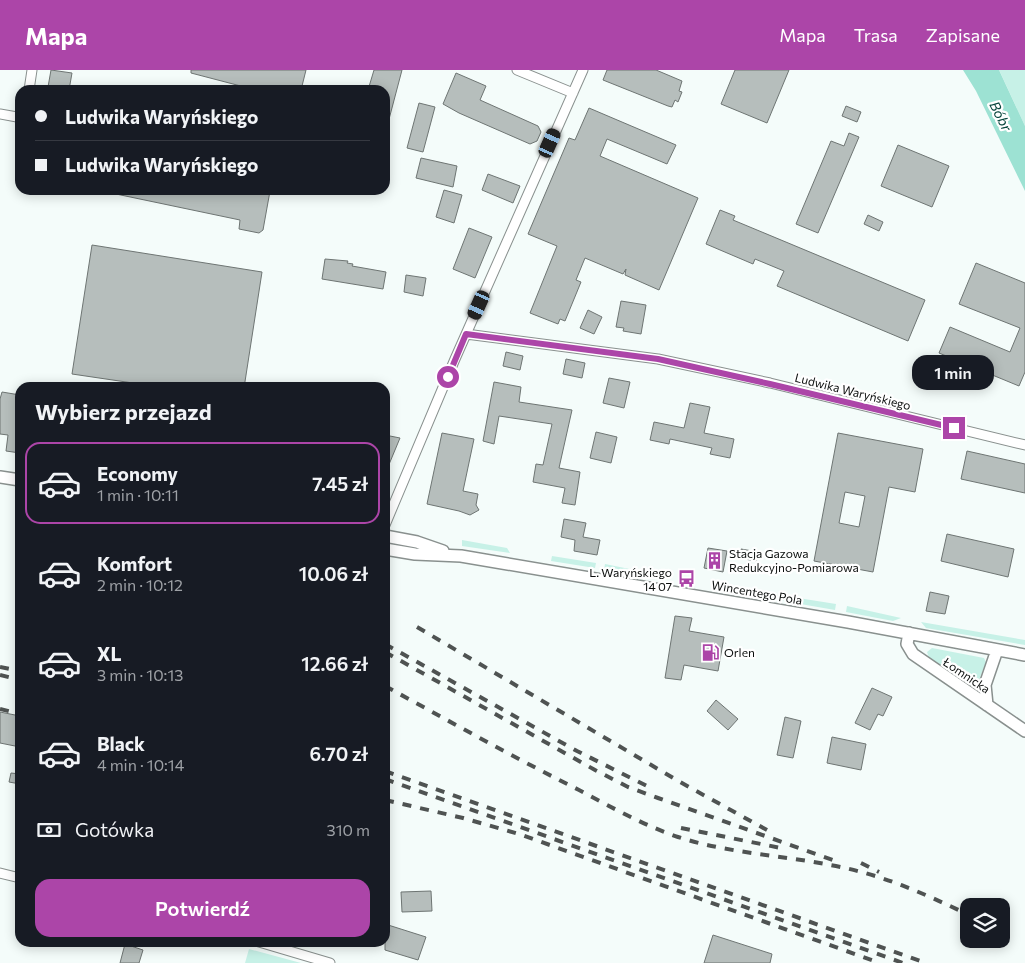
<!DOCTYPE html>
<html lang="pl">
<head>
<meta charset="utf-8">
<style>
  body { margin:0; font-family:Commissioner,sans-serif; background:#242831; color:#f1f3f6; height:100vh; display:flex; flex-direction:column; font-size:19px; white-space:nowrap }
  * { box-sizing:border-box; margin:0 }
  p { font-size:16px; color:#9ea1a6 }
  .icon { flex:none; width:28px; height:28px; fill:none; stroke:currentColor; stroke-width:2; stroke-linecap:round; stroke-linejoin:round }
  .map { position:relative; flex:1; overflow:hidden }
  .details { position:absolute; left:15px; top:312px; width:375px; height:565px; display:flex; flex-direction:column; background:#171b24; border-radius:15px; box-shadow:0 2px 12px #0003 }
  .details>* { flex:none }
  .banner { position:absolute; left:15px; top:15px; width:375px; height:110px; border-radius:15px; box-shadow:0 2px 12px #0003; display:grid; align-content:center; height:110px; padding:0 20px; background:#171b24 }
  .fabs { position:absolute; left:960px; top:828px; display:grid; gap:10px }
  .fabs a { display:grid; place-items:center; width:50px; height:50px; border-radius:10px; background:#171b24; box-shadow:0 2px 12px #0003; font-size:25px }
  .end { position:absolute; width:22px; height:22px; margin:-11px; border:6px solid #ac45a8; background:#fff; box-shadow:0 0 0 2px #fff }
  .from { border-radius:50% }
  .bubble { position:absolute; height:35px; border-radius:15px; background:#171b24; box-shadow:0 2px 12px #0003; font-size:16px; font-weight:600; line-height:35px; text-align:center }
  .car { position:absolute; width:15px; height:30px; margin:-15px -8px; border-radius:6px; box-shadow:0 0 4px 1px #0007; background:linear-gradient(#222 24%,#8ab4d8 0 40%,#222 0 76%,#8ab4d8 0 86%,#222 0) }
  .banner b { display:flex; align-items:center; gap:18px; height:48px; font-size:19px }
  .banner b+b { border-top:1px solid #363941 }
  .banner i { width:12px; height:12px; background:#f1f3f6 }
  ul { padding:0; list-style:none }
  li { display:flex; align-items:center; gap:15px; height:82px; margin:0 10px 8px; padding:0 10px; border:2px solid transparent; border-radius:15px }
  li div { flex:1 }
  li b { display:block; font-size:19px }
  li em { font-style:normal; font-weight:600 }
  li.on { border-color:#ac45a8 }
  li>.icon { width:45px; height:45px; stroke-width:1.5 }
  h2 { padding:0 20px; font-size:22px; line-height:60px }
  .pay { display:flex; align-items:center; gap:12px; height:55px; padding:0 20px; font-size:19px }
  .pay p { margin-inline-start:auto }
  .button { display:flex; gap:10px; margin-top:auto; padding:10px 20px }
  .button a { flex:1; height:58px; border-radius:15px; background:#ac45a8; color:#fff; font-size:20px; font-weight:600; line-height:58px; text-align:center }
  header { display:flex; align-items:center; gap:30px; box-sizing:border-box; height:70px; padding:0 25px; background:#ac45a8; color:#fff }
  header strong { font-size:24px }
  nav { display:flex; gap:28px; margin-inline-start:auto; font-size:18px }
  .map>svg:first-child { display:block }
  .green { fill:#c7f1e7 }
  .water { fill:#9de2d3 }
  .building { fill:#b6bebc; stroke:#6e7573; fill-rule:evenodd }
  .lines { fill:none; stroke-linecap:round; stroke-linejoin:round }
  .minor-casing { stroke:#89908e; stroke-width:11 }
  .tertiary-casing { stroke:#89908e; stroke-width:14 }
  .minor { stroke:#fff; stroke-width:9 }
  .tertiary { stroke:#fff; stroke-width:11 }
  .rail { stroke:#4f5352; stroke-width:4; stroke-dasharray:9 9; stroke-linecap:butt }
  .route { stroke:#ac45a8; stroke-width:6 }
  .labels { text-anchor:middle; dominant-baseline:central; stroke-width:4.5; stroke-linejoin:round; paint-order:stroke }
  .street-label { font-size:12px; fill:#0a0d0c; stroke:#fff }
  .poi-label { font-size:12px; fill:#0a0d0c; stroke:#fff; text-anchor:start }
  .water-label { font-size:14px; font-style:italic; fill:#09473e; stroke:#fff }
</style>
</head>
<body>
<header>
<strong>Mapa</strong>
<nav><a>Mapa</a><a>Trasa</a><a>Zapisane</a></nav>
</header>
<div class="map">
<svg width="1025" height="893" viewBox="0 0 1025 893">
  <rect width="100%" height="100%" fill="#f4fcfa"/>
  <path class="green" d="M999 0H1025V56L1001 4Z
    M462 470 507 478 510 483 462 476Z
    M552 486 596 493 595 498 551 491Z
    M605 494 654 504 640 506 604 500Z
    M761 522 836 534 835 540 766 528Z
    M847 536 901 548 893 551 846 542Z
    M921 552 1025 570V575L926 558Z
    M932 578 984 588 986 592 977 615 971 616 929 588 927 582Z
    M249 879 301 893H245Z"/>
  <path class="water" d="M963 0H999L1025 56V121L976 21Z"/>
  <path class="building" d="M51 0 72 3 69 20 48 17Z
    M191 0H306L301 20H256L191 3Z
    M374 0H402L388 53H385V20H368Z
    M607 0H656L682 11 679 21 682 22 678 32 675 30 672 37 668 36 603 10Z
    M735 0H789L767 53 721 34Z
    M456 3 486 16 480 30 538 56 541 62 537 71 530 74 459 43 443 34Z
    M419 33 435 37 423 82 407 78Z
    M846 36 861 42 857 52 842 46Z
    M589 38 676 75 667 94 607 69 600 86 698 128 659 220 625 205 626 199 623 204 585 188 576 210 581 212 565 251 560 249 558 254 530 243 557 176 528 164 569 68 575 70Z
    M849 63 859 67 818 163 796 154 831 71 844 76Z
    M898 75 949 96 932 137 881 116Z
    M421 88 457 96 453 117 416 108Z
    M488 104 520 116 513 133 482 120Z
    M117 120H264L270 121 263 160 259 163 239 159 240 150 116 124Z
    M444 120 462 125 454 153 436 147Z
    M720 140 735 146 733 150 925 230 908 271 777 216 784 201 755 189 753 194 706 174Z
    M868 145 883 152 879 161 864 154Z
    M469 158 492 167 475 208 453 199Z
    M92 175 262 202 244 318H134L133 313 72 304Z
    M325 189 348 191 347 193 353 194 352 196 386 202 383 219 322 209Z
    M976 193 1025 213V302L1019 316 939 283 950 257 1010 282 1020 258 959 234Z
    M406 205 426 208 423 226 404 222Z
    M621 231 646 235 641 264 623 261 624 258 616 257Z
    M588 240 602 247 594 264 580 258Z
    M506 282 523 286 520 300 503 296Z
    M566 289 585 293 582 308 563 304Z
    M609 308 630 312 624 338 603 333Z
    M494 312 521 317 519 332 572 340 559 398 580 402 575 435 562 433 565 418 533 412 536 394 543 395 552 354 499 346 494 374 483 371Z
    M2 322 20 325 18 343H20V383L6 381 8 365 0 364V329Z
    M690 333 710 337 704 363 734 369 730 388 710 384 712 378 670 369 669 374 650 370 654 352 684 358Z
    M596 362 617 367 611 393 590 388Z
    M442 363 474 369 463 421 478 424 476 435 479 440 470 445 459 441 427 434Z
    M838 363 923 379 915 422 889 417 873 502 814 491ZM845 422 865 426 859 457 839 453Z
    M385 365 400 368 385 404Z
    M967 381 1025 394V423L961 409Z
    M564 449 586 453 583 467 600 470 597 485 574 481 575 470 561 467Z
    M947 464 1014 479 1008 507 941 491Z
    M708 478 727 481 723 502 704 498Z
    M741 479 758 482 756 491 739 488Z
    M930 522 949 526 945 544 926 541Z
    M675 546 692 548 689 561 724 567 718 601 684 595 681 610 665 608Z
    M872 618 892 627 883 646 878 644 870 660 855 653Z
    M716 630 738 649 728 660 707 641Z
    M0 642 20 646V677L0 673Z
    M785 647 801 651 793 688 777 685Z
    M832 667 866 674 861 700 827 693Z
    M11 703 20 704V714L9 712Z
    M431 821 432 841 402 842 401 822Z
    M385 854 426 867 418 890 385 880Z
    M713 865 772 884 770 893H704Z
    M125 874 143 880 139 893H120Z"/>
  <g class="lines">
    <defs>
      <path id="minor" d="M517 0 573 23
        M29 20 32 0
        M0 44 17 47 20 44
        M466 264 658 289 770 313 1025 375
        M385 455 455 289 583 0
        M0 803 20 808
        M259 872 330 893"/>
      <path id="tertiary" d="M0 407 20 410
        M385 466 417 472 443 481
        M385 479 415 484 461 486 848 552 1025 585
        M909 563 907 574 913 584 1025 661
        M987 635 985 615 997 580"/>
    </defs>
    <use href="#minor" class="minor-casing"/>
    <use href="#tertiary" class="tertiary-casing"/>
    <use href="#minor" class="minor"/>
    <use href="#tertiary" class="tertiary"/>
    <path class="rail" d="M417 557 680 712 767 760
      M385 574 577 681 653 719
      M385 582 595 700 628 717 658 728 833 790
      M0 597 20 601
      M0 605 20 610
      M385 616C449 651 513 687 579 720 611 737 643 755 678 767 727 783 780 785 830 795 881 804 923 823 969 845
      M0 639 20 644
      M385 701 926 893
      M385 709 903 893
      M385 730 463 748 519 764 880 893
      M681 758 786 779
      M861 793 879 802"/>
  </g>
  <g class="lines">
    <path class="route" d="M448 307 466 264 658 289 770 314 954 358"/>
  </g>
  <defs>
    <symbol id="building-bare" viewBox="-9 -9 18 18"><path d="M-4-6H4V6H1V3H-1V6H-4ZM-2.5-4.3h1.7v1.8h-1.7ZM.8-4.3h1.7v1.8H.8ZM-2.5-1h1.7V.8h-1.7ZM.8-1h1.7V.8H.8Z" fill="#ac45a8" stroke="#fff" stroke-width="2.5" paint-order="stroke"/></symbol>
    <symbol id="bus-bare" viewBox="-9 -9 18 18"><path d="M-5-6H5V4H4V6H2V4H-2V6H-4V4H-5ZM-3.5-4V0h7V-4ZM-3.5 1.2v1.5H-2V1.2ZM2 1.2v1.5H3.5V1.2Z" fill="#ac45a8" stroke="#fff" stroke-width="2.5" paint-order="stroke"/></symbol>
    <symbol id="fuel-bare" viewBox="-9 -9 18 18"><path d="M-5.5-6h7V0h2V4h1.3V-2.5L3-4.5l.8-.8L6-3V5H2.5V1h-1V6h-7ZM-4.2-4.7v3.2H.2V-4.7Z" fill="#ac45a8" stroke="#fff" stroke-width="2.5" paint-order="stroke"/></symbol>
  </defs>
  <g fill-rule="evenodd">
    <use href="#building-bare" x="702" y="478" width="25" height="25"/>
    <use href="#bus-bare" x="674" y="496" width="25" height="25"/>
    <use href="#fuel-bare" x="698" y="570" width="25" height="25"/>
  </g>
  <g class="labels">
    <g class="street-label">
      <text transform="translate(853 321) rotate(14)">Ludwika Waryńskiego</text>
      <text transform="translate(757 522) rotate(10)">Wincentego Pola</text>
      <text transform="translate(967 605) rotate(34)">Łomnicka</text>
    </g>
    <g class="poi-label">
      <text x="729" y="483">Stacja Gazowa<tspan x="729" dy="14">Redukcyjno-Pomiarowa</tspan></text>
      <text x="672" y="502" text-anchor="end">L. Waryńskiego<tspan x="672" dy="14">14 07</tspan></text>
      <text x="724" y="582">Orlen</text>
    </g>
    <g class="water-label">
      <text transform="translate(1001 46) rotate(63)">Bóbr</text>
    </g>
  </g>
</svg>
<div class="fabs">
<a><svg class="icon" aria-label="layers" viewBox="0 0 24 24"><path d="M12 4l9 5-9 5-9-5zM3 14l9 5 9-5"/></svg></a>
</div>
<i class="end from" style="left:448px;top:307px"></i>
<i class="end" style="left:954px;top:358px"></i>
<div class="bubble" style="left:912px;top:285px;width:82px">1 min</div>
<i class="car" style="left:550px;top:73px;rotate:24deg"></i>
<i class="car" style="left:479px;top:235px;rotate:204deg"></i>
<div class="banner">
<b><i class="from"></i>Ludwika Waryńskiego</b>
<b><i></i>Ludwika Waryńskiego</b>
</div>
<section class="details">
<h2>Wybierz przejazd</h2>
<ul>
<li class="on"><svg class="icon" aria-label="car" viewBox="0 0 24 24"><path d="M5 17H2v-5l4-1 3-4h7l3 4 3 1v5h-3M9 17h6M6 11h13"/><circle cx="7" cy="17" r="2"/><circle cx="17" cy="17" r="2"/></svg><div><b>Economy</b><p>1 min · 10:11</p></div><em>7.45 zł</em></li>
<li><svg class="icon" aria-label="car" viewBox="0 0 24 24"><path d="M5 17H2v-5l4-1 3-4h7l3 4 3 1v5h-3M9 17h6M6 11h13"/><circle cx="7" cy="17" r="2"/><circle cx="17" cy="17" r="2"/></svg><div><b>Komfort</b><p>2 min · 10:12</p></div><em>10.06 zł</em></li>
<li><svg class="icon" aria-label="car" viewBox="0 0 24 24"><path d="M5 17H2v-5l4-1 3-4h7l3 4 3 1v5h-3M9 17h6M6 11h13"/><circle cx="7" cy="17" r="2"/><circle cx="17" cy="17" r="2"/></svg><div><b>XL</b><p>3 min · 10:13</p></div><em>12.66 zł</em></li>
<li><svg class="icon" aria-label="car" viewBox="0 0 24 24"><path d="M5 17H2v-5l4-1 3-4h7l3 4 3 1v5h-3M9 17h6M6 11h13"/><circle cx="7" cy="17" r="2"/><circle cx="17" cy="17" r="2"/></svg><div><b>Black</b><p>4 min · 10:14</p></div><em>6.70 zł</em></li>
</ul>
<div class="pay"><svg class="icon" aria-label="cash" viewBox="0 0 24 24"><path d="M3 7h18v10H3z"/><circle cx="12" cy="12" r="2"/></svg>Gotówka<p>310 m</p></div>
<div class="button"><a>Potwierdź</a></div>
</section>
</div>
</body>
</html>
